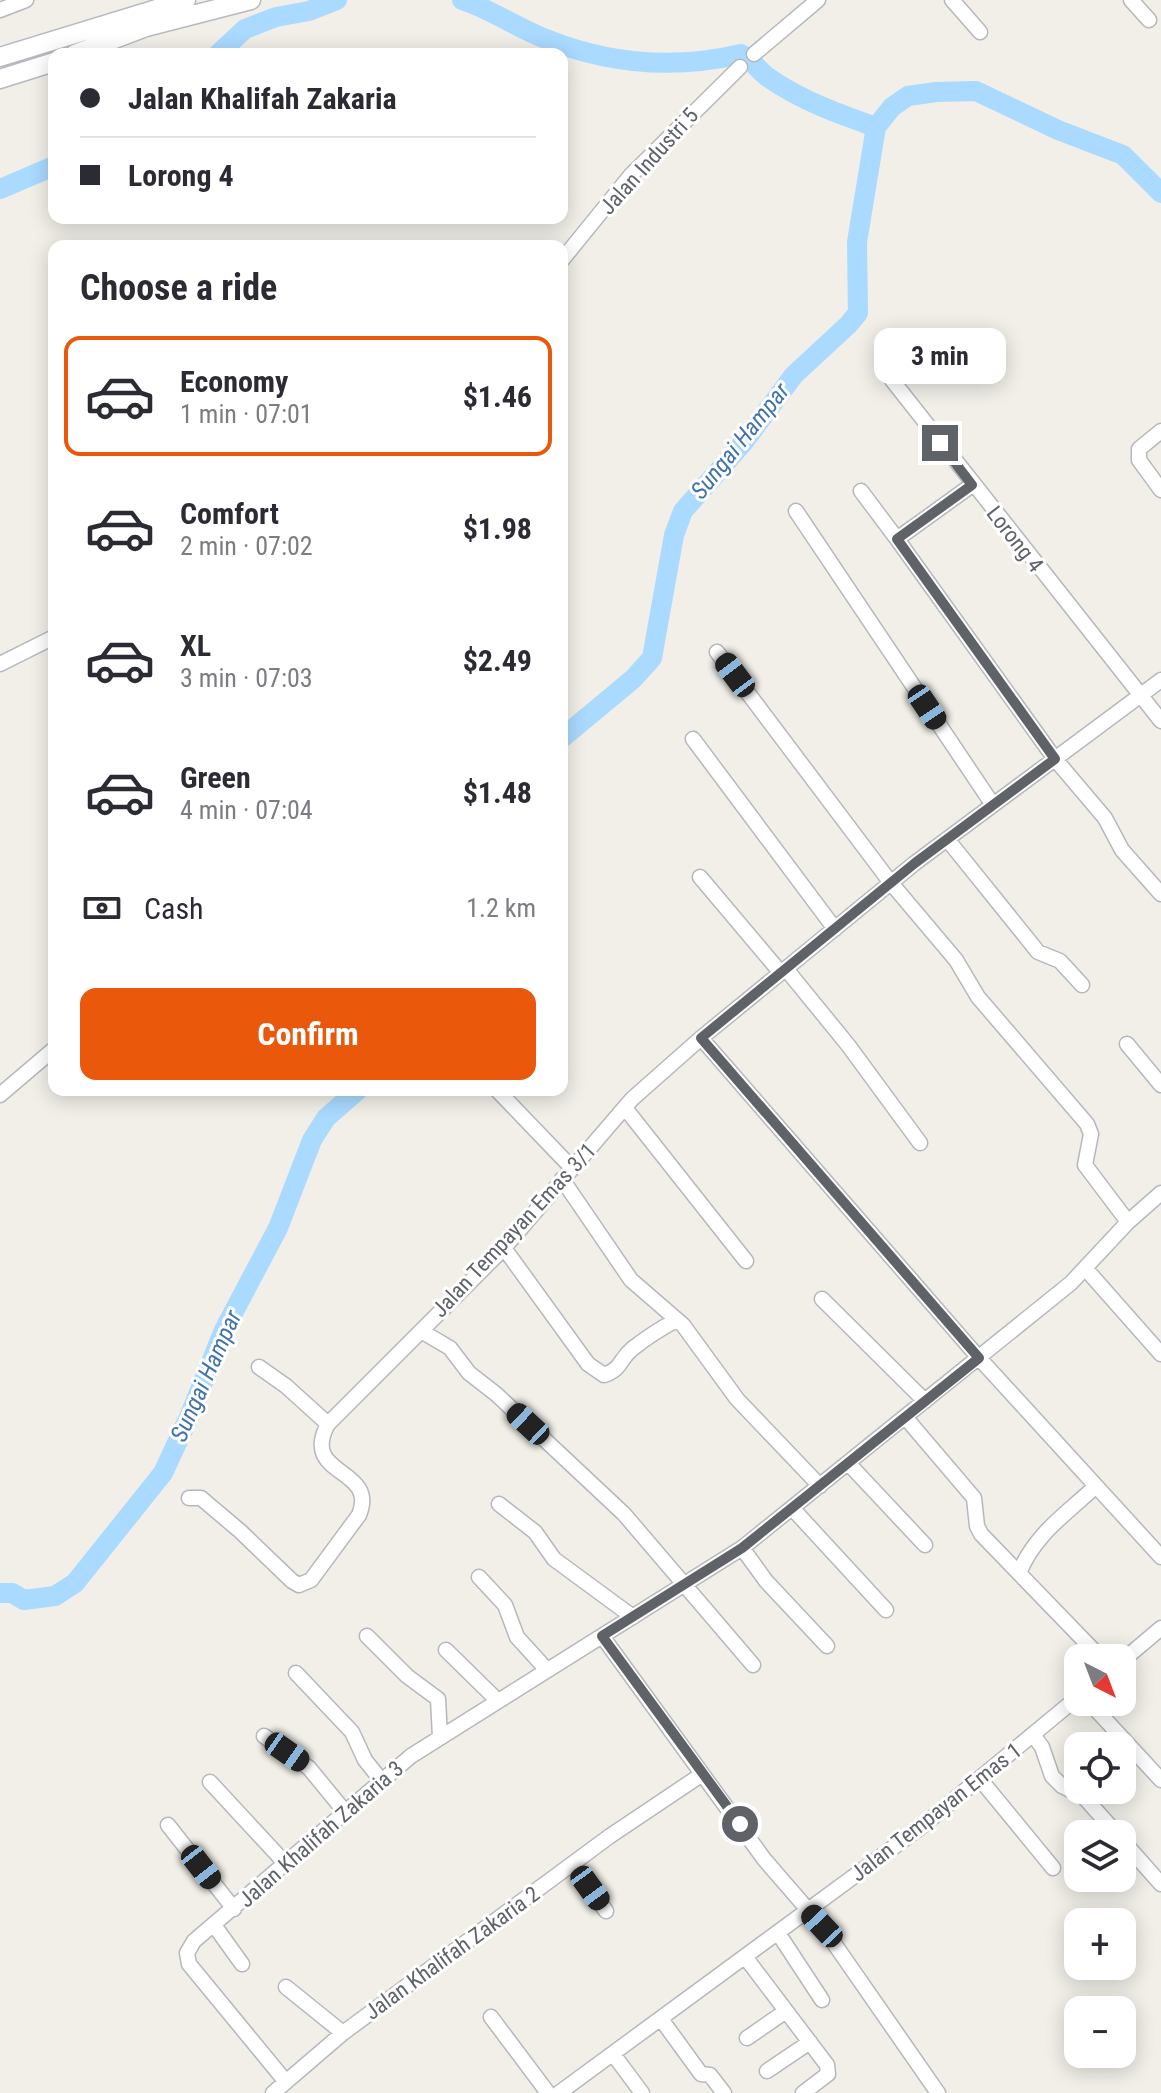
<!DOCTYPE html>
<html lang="en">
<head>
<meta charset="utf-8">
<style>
  body { margin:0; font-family:"Roboto Condensed",sans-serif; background:#f7f7f7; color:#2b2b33; height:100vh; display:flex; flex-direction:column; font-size:30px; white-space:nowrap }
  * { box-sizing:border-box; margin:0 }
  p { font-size:26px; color:#7c7c81 }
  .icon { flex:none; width:44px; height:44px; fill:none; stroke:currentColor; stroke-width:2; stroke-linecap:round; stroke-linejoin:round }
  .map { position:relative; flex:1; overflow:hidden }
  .sheet { position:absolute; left:48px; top:240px; width:520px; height:856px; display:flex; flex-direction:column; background:#fff; border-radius:16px; box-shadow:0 4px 20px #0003 }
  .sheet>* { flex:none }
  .guide { position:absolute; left:48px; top:48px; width:520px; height:176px; border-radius:16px; box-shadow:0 4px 20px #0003; display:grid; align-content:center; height:176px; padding:0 32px; background:#fff }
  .needle { width:52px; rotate:138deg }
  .controls { position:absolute; left:1064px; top:1644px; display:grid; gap:16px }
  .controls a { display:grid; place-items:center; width:72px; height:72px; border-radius:16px; background:#fff; box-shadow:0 4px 20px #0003; font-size:40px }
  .end { position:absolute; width:36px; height:36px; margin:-18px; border:10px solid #5f6368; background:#fff; box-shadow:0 0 0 4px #fff }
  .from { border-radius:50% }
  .bubble { position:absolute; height:56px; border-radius:16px; background:#fff; box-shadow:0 4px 20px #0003; font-size:26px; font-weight:700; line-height:56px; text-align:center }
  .car { position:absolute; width:24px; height:48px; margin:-24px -12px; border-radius:10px; box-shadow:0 0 6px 2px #0007; background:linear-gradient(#222 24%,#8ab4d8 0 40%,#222 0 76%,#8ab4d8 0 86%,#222 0) }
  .guide b { display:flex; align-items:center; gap:28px; height:76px; font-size:30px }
  .guide b+b { border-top:2px solid #e1e1e2 }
  .guide i { width:20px; height:20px; background:#2b2b33 }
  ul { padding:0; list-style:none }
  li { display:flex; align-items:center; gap:24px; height:120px; margin:0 16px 12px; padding:0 16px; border:4px solid transparent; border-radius:16px }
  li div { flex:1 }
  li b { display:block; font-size:30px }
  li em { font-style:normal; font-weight:700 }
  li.active { border-color:#ea580c }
  li>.icon { width:72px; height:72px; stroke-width:1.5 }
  h2 { padding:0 32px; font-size:36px; line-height:96px }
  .pay { display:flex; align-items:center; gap:20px; height:88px; padding:0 32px; font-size:30px }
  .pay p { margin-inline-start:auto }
  .button { display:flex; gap:16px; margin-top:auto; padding:16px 32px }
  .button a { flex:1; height:92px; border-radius:16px; background:#ea580c; color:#fff; font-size:32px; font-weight:700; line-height:92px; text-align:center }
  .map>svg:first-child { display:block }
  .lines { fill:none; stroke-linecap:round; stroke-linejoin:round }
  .river { stroke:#aadaff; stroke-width:20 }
  .street-casing { stroke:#b5b8bc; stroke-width:17 }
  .secondary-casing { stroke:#b6babf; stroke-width:21 }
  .street { stroke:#fff; stroke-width:14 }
  .secondary { stroke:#fff; stroke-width:18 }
  .route { stroke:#5f6368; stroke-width:10 }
  .labels { text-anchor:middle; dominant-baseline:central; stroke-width:6; stroke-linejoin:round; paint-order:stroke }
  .street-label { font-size:22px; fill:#5f6368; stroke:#fff }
  .water-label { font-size:24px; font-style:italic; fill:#4174aa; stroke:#fff }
</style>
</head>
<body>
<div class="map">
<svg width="1161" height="2093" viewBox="0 0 1161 2093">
  <rect width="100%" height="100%" fill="#f1efe8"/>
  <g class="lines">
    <path class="river" d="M462 0C490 9 514 26 541 37 606 64 673 70 741 54 752 59 758 71 769 78 802 101 839 114 876 127L892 107 908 96 936 92 976 91 1058 130 1123 155 1161 193
      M218 54 245 29 276 17 309 11 337 0
      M0 189 54 166
      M562 738 633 679 652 658 674 535 683 511 743 443 794 375 848 325 858 313 857 242 876 127
      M0 1593H12L24 1600 55 1596 75 1583 163 1473 189 1417 224 1330 278 1228 312 1140 326 1118 358 1090"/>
    <defs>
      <path id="street" d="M952 0 980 32
        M1131 0 1149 20
        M0 10 26 0
        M754 54 818 0
        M562 260 631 175 740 67
        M892 380 1161 721
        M1161 431 1139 449V460L1161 490
        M861 491 897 539 972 485
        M796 511 993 805
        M897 539 1055 759 1105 818 1122 850 1161 894
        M717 652 891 883 956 960 978 997 1087 1124 1091 1134 1085 1165 1128 1222
        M0 664 54 637
        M693 739 835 929
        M947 839 1038 952 1060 961 1082 985
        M700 877 781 973
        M786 969 848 1045 920 1143
        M701 1038 979 1358 1161 1557
        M1127 1044 1161 1085
        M497 1090 572 1168
        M0 1095 54 1049
        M625 1108 746 1261
        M562 1179 631 1280 683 1325 737 1399 820 1486
        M504 1248 588 1364 604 1375C622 1369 619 1360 632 1349 646 1338 661 1328 677 1320
        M1085 1268 1161 1354
        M822 1299 925 1401
        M421 1331 450 1348 469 1373 496 1394 624 1514 753 1665
        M259 1367 286 1386 328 1424
        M905 1417 974 1498 977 1526 981 1534 1101 1658
        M848 1463 925 1545
        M189 1498H201L240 1531 292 1581 299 1585 311 1580 359 1515C379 1467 299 1477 328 1424L504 1248 632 1099 701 1038 915 863 1161 680
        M499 1504 535 1532 554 1559 633 1617
        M792 1508 886 1610
        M742 1548 766 1581 827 1646
        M1019 1573C1035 1534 1066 1514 1096 1486
        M479 1577 505 1605 517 1637 547 1670
        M367 1636 407 1676 438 1699 440 1737
        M602 1636 764 1859 822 1926 938 2093
        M446 1650 498 1701
        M1122 1661 1161 1628
        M296 1673 352 1732 365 1760 381 1780
        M1089 1702 1161 1780
        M1033 1735 1042 1747 1052 1776 1062 1786 1084 1797 1117 1834
        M264 1736 309 1768 346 1813
        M980 1779 1053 1868
        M210 1782 286 1864
        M168 1825 234 1909
        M1122 1840 1161 1884
        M573 1865 606 1911
        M214 1925 242 1964
        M778 1933 822 2000
        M746 1958 827 2065 828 2074 803 2093
        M286 1987 343 2033
        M491 2017 548 2093
        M661 2019 701 2074 710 2075 724 2093
        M747 2038 786 2011
        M613 2054 642 2093
        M767 2071 810 2042
        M286 2082 189 1964 187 1953 194 1941 411 1756 742 1548 1071 1283 1128 1222 1161 1193
        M273 2093 343 2033 610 1836 701 1775
        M559 2093 921 1827 1078 1697"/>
      <path id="secondary" d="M75 54 146 27 251 0
        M0 57 186 0
        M0 79 54 62"/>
    </defs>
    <use href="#street" class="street-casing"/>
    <use href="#secondary" class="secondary-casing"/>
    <use href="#street" class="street"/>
    <use href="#secondary" class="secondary"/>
  </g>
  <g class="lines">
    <path class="route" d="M740 1824 602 1636 742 1548 979 1358 701 1038 915 863 1055 759 897 539 972 485 940 443"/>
  </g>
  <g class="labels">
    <g class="street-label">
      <text transform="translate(649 161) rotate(-48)">Jalan Industri 5</text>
      <text transform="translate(1015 539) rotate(52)">Lorong 4</text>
      <text transform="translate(514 1230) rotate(-47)">Jalan Tempayan Emas 3/1</text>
      <text transform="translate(936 1812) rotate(-38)">Jalan Tempayan Emas 1</text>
      <text transform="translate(321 1834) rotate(-41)">Jalan Khalifah Zakaria 3</text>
      <text transform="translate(452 1953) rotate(-36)">Jalan Khalifah Zakaria 2</text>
    </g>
    <g class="water-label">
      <text transform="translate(740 441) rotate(-51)">Sungai Hampar</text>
      <text transform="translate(206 1376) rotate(-66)">Sungai Hampar</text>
    </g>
  </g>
</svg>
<div class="controls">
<a><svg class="needle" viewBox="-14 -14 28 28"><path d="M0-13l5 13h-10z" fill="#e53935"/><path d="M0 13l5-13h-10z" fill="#7c7c81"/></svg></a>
<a><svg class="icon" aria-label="locate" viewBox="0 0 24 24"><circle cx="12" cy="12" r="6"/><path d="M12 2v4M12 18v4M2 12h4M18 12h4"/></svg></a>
<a><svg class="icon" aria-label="layers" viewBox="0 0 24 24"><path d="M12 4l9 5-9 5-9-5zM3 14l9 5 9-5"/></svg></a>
<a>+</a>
<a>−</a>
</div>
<i class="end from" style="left:740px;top:1824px"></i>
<i class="end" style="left:940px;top:443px"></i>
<div class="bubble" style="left:874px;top:328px;width:132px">3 min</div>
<i class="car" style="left:735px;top:675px;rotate:323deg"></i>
<i class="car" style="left:927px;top:707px;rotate:146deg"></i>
<i class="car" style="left:528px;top:1424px;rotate:313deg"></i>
<i class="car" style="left:287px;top:1752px;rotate:125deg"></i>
<i class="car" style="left:201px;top:1867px;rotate:142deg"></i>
<i class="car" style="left:590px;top:1888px;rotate:144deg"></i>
<i class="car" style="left:822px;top:1926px;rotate:317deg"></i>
<div class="guide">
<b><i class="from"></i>Jalan Khalifah Zakaria</b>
<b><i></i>Lorong 4</b>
</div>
<section class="sheet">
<h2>Choose a ride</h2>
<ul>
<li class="active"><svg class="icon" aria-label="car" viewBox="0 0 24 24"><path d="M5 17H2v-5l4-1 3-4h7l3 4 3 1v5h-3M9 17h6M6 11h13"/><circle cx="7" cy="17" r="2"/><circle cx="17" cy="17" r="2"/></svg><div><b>Economy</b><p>1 min · 07:01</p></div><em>$1.46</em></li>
<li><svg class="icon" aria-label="car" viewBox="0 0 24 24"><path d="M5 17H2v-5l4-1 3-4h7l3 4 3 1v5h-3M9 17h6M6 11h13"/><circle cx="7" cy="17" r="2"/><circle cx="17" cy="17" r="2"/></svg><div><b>Comfort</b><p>2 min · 07:02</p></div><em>$1.98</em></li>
<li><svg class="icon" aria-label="car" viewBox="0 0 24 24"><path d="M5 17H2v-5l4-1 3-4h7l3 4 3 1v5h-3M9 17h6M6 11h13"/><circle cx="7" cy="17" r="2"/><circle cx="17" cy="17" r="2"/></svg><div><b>XL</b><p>3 min · 07:03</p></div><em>$2.49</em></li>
<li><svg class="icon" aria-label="car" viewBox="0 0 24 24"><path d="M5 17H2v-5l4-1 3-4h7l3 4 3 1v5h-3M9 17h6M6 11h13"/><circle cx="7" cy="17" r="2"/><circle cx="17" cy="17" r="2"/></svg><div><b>Green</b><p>4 min · 07:04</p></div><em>$1.48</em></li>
</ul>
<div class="pay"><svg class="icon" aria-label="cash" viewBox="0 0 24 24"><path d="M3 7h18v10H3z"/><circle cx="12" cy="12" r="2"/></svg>Cash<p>1.2 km</p></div>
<div class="button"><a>Confirm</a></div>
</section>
</div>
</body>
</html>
